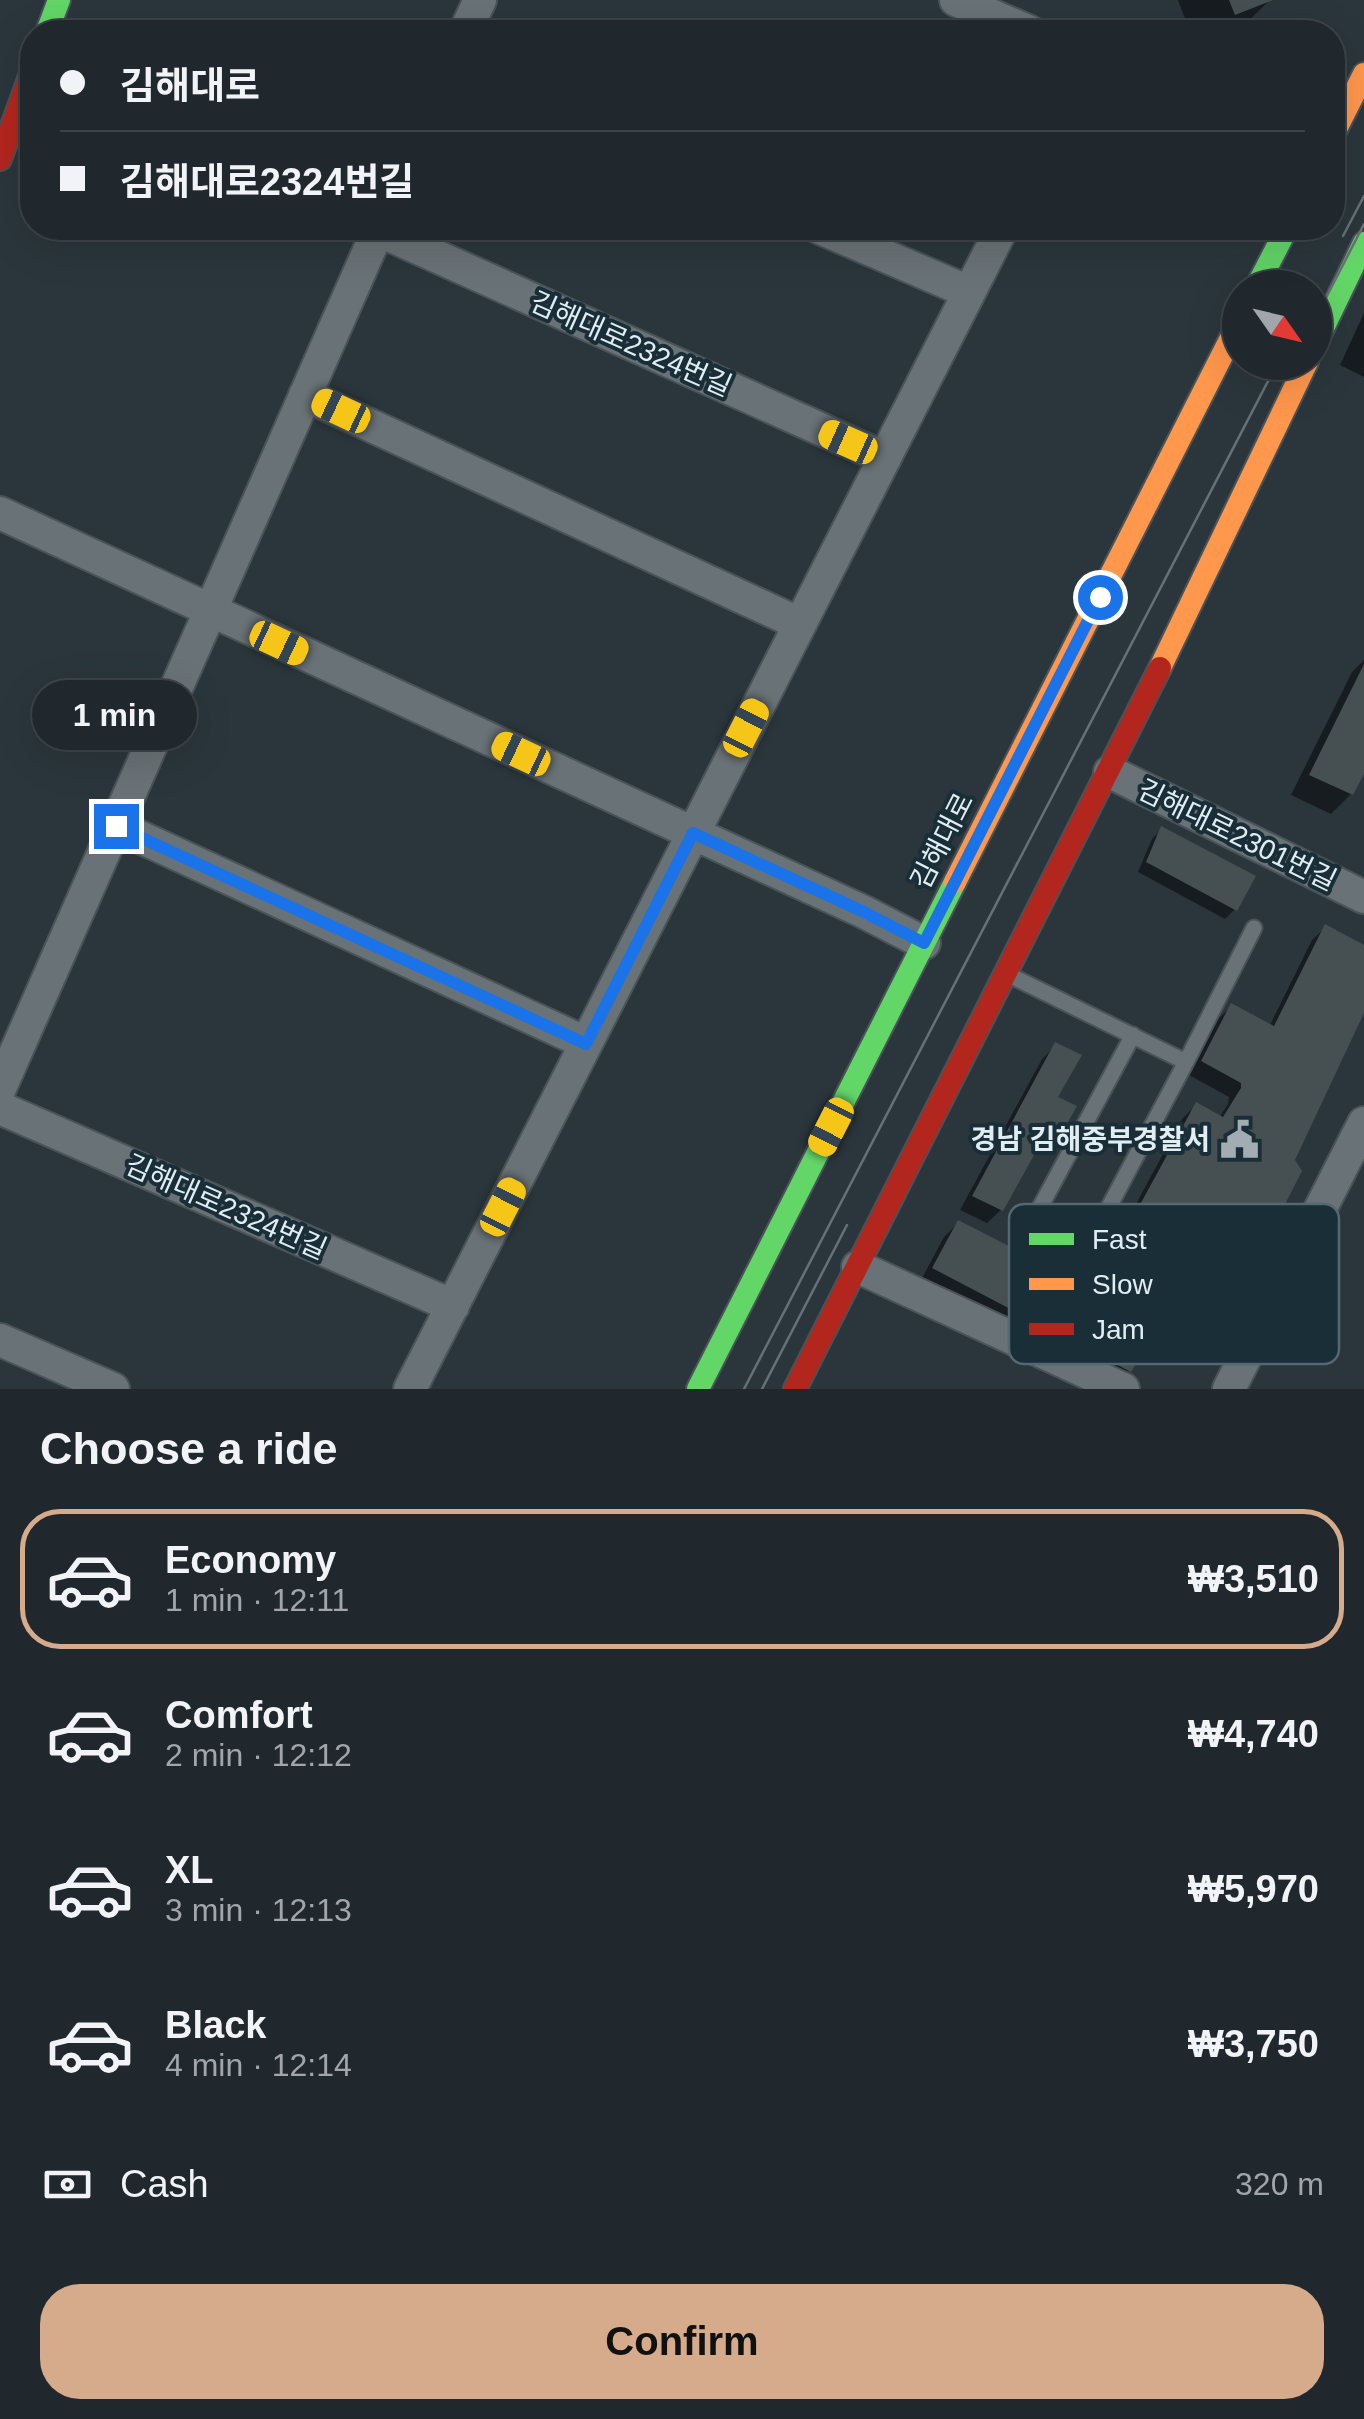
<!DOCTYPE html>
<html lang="en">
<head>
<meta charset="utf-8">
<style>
  body { margin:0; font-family:Arial,"Noto Sans KR",sans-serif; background:#283035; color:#f1f3f6; height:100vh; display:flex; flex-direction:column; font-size:38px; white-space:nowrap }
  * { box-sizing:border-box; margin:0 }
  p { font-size:32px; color:#a2a6aa }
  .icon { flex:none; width:55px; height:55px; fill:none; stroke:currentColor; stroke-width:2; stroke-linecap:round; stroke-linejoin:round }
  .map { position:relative; height:1389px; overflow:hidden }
  .panel { display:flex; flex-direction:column; background:#20282d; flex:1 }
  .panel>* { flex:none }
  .guide { position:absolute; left:20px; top:20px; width:1325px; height:220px; border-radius:40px; box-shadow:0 10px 40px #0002,0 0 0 2px #3d4449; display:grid; align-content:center; height:220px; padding:0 40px; background:#20282d }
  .needle { width:65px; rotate:124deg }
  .tools { position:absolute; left:1222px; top:270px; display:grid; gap:20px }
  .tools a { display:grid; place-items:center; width:110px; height:110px; border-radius:50%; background:#20282d; box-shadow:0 10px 40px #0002,0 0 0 2px #3d4449; font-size:50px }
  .end { position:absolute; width:45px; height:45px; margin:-22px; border:12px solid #1a73e8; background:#fff; box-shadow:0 0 0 5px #fff }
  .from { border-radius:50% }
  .bubble { position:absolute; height:70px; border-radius:35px; background:#20282d; box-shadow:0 10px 40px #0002,0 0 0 2px #3d4449; font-size:32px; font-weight:600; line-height:70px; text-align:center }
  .car { position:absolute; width:30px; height:60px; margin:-30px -15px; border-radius:12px; box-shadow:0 0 8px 2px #0007; background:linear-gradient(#f5c518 24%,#345 0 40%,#f5c518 0 76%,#345 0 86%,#f5c518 0) }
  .guide b { display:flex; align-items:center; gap:35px; height:95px; font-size:38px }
  .guide b+b { border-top:2px solid #3d4449 }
  .guide i { width:25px; height:25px; background:#f1f3f6 }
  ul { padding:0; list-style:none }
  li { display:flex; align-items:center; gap:30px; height:140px; margin:0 20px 15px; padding:0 20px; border:5px solid transparent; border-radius:40px }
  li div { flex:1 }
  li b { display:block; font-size:38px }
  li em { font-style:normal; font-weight:600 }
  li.on { border-color:#d6ab8b }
  li>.icon { width:90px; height:90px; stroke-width:1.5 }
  h2 { padding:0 40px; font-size:45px; line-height:120px }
  .pay { display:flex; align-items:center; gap:25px; height:110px; padding:0 40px; font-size:38px }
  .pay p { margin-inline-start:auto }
  .button { display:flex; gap:20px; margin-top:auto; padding:20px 40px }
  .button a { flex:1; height:115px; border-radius:40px; background:#d6ab8b; color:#111; font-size:40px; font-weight:600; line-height:115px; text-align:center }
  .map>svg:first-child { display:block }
  .shadow { fill:#0007 }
  .building { fill:#465053 }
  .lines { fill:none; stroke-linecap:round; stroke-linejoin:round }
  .lane-casing { stroke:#495358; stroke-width:19 }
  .street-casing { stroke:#495358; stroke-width:36 }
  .fast-casing { stroke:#495358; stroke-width:26 }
  .slow-casing { stroke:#495358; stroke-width:26 }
  .jam-casing { stroke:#495358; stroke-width:26 }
  .lane { stroke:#697276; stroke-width:15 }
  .street { stroke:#697276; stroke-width:32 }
  .fast { stroke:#63d668; stroke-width:22 }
  .slow { stroke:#ff974d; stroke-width:22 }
  .jam { stroke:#b3261e; stroke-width:22 }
  .tram { stroke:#677074; stroke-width:2.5 }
  .route { stroke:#1a73e8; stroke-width:12 }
  .labels { text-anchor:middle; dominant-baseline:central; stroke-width:8; stroke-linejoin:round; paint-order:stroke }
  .street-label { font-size:28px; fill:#e0edf3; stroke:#1a2e38 }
  .poi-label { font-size:28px; font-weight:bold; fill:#e0edf3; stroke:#1a2e38; text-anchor:end }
  .key { fill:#1a2e38; stroke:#556770; stroke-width:2.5 }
  .key-label { font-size:28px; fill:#e0edf3 }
</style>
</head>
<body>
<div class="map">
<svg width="1364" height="1389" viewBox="0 0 1364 1389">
  <rect width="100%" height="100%" fill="#2b363c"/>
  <path class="shadow" d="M1178 0H1270L1237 32H1190Z
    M1364 313V377L1340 365Z
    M1364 660V769L1351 794 1331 814 1291 795 1352 672Z
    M1162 829 1235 909 1225 919 1138 872 1152 839Z
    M1326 927 1364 948V1007L1292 1160 1250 1267 1236 1281H1232L1214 1295 1202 1300 1188 1303 1163 1301 1129 1370 1116 1384 920 1282 944 1237 958 1223 1142 1317 1154 1295 1142 1287 1131 1267V1248L1138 1235 1124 1226 1182 1119 1196 1105 1219 1118 1228 1104 1229 1097 1189 1075 1218 1019 1232 1006 1269 1027 1312 940Z
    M1056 1045 1055 1141 1041 1154 1033 1151 1001 1210 987 1223 960 1210 1042 1059Z"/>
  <path class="building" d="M1229 0H1273L1235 15Z
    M1364 664V774L1353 795 1309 775Z
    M1161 826 1256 876 1237 911 1146 862Z
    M1325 924 1364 945V1013L1295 1160 1302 1171 1252 1269 1248 1268 1231 1282 1218 1287 1203 1290 1174 1288 1155 1318 1160 1323 1131 1372 932 1268 958 1220 1146 1316 1166 1281 1155 1273 1143 1252 1144 1233 1150 1220 1136 1212 1196 1102 1223 1117 1241 1088V1083L1201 1061 1231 1003 1274 1026Z
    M1055 1042 1082 1055 1058 1097 1077 1106 1057 1142 1044 1137 1003 1211 972 1196Z"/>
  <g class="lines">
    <defs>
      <path id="lane" d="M1011 976 1186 1062 1076 1269 1023 1239 1133 1035
        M1186 1062 1254 928"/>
      <path id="street" d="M956 0 1030 32
        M465 32 480 0
        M820 228 969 292
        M378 230 885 458
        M305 395 800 624
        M0 513 864 912 924 943
        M1110 772 1364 897
        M116 826 586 1043
        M0 1088 379 228
        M0 1108 453 1306
        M858 1267 1123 1389
        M0 1340 113 1389
        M410 1389 1002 228
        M1229 1389 1364 1123"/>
      <path id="fast" d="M47 32 59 0
        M1256 288 1287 228
        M1315 345 1364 243
        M698 1389 955 882"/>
      <path id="slow" d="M1332 137 1364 74
        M1160 668 1307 362
        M955 882 1240 320"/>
      <path id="jam" d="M0 159 32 71
        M795 1389 1160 668"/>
    </defs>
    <use href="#lane" class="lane-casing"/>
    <use href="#street" class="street-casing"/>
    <use href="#fast" class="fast-casing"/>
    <use href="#slow" class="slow-casing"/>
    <use href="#jam" class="jam-casing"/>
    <use href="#lane" class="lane"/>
    <use href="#street" class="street"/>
    <use href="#fast" class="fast"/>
    <use href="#slow" class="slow"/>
    <use href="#jam" class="jam"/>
    <path class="tram" d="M1343 236 1364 196
      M1315 319 1364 224
      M744 1389 1278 362
      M762 1389 847 1225"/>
  </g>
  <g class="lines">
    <path class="route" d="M116 826 586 1044 693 833 864 912 924 943 1100 597"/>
  </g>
  <defs>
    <symbol id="civic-bare" viewBox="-9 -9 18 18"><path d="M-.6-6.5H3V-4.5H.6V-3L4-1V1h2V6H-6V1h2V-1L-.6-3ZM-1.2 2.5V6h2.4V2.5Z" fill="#a1adb3" stroke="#1a2e38" stroke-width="2.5" paint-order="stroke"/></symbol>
  </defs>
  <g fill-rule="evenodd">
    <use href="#civic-bare" x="1212" y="1112" width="55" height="55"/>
  </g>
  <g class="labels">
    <g class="street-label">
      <text transform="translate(631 344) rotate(24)">김해대로2324번길</text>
      <text transform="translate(1237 835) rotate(26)">김해대로2301번길</text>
      <text transform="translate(942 841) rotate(-63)">김해대로</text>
      <text transform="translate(226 1207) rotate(24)">김해대로2324번길</text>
    </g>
    <g class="poi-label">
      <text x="1210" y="1139">경남 김해중부경찰서</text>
    </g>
  </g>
  <rect x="1009" y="1204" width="330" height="160" rx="15" class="key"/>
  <rect x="1029" y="1233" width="45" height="12" fill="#63d668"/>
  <rect x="1029" y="1278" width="45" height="12" fill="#ff974d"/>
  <rect x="1029" y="1323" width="45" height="12" fill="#b3261e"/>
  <g class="key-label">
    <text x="1092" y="1249">Fast</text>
    <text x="1092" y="1294">Slow</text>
    <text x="1092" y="1339">Jam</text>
  </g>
</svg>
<div class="tools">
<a><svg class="needle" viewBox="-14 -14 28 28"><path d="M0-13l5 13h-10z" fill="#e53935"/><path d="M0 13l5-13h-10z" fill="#a2a6aa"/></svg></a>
</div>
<i class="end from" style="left:1100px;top:597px"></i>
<i class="end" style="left:116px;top:826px"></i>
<div class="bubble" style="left:32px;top:680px;width:165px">1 min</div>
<i class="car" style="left:341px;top:411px;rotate:295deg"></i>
<i class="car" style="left:848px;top:442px;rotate:294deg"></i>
<i class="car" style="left:279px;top:643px;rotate:115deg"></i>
<i class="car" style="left:746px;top:728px;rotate:27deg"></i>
<i class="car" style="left:521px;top:754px;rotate:295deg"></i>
<i class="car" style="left:831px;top:1127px;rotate:207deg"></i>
<i class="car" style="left:503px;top:1207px;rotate:27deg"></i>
<div class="guide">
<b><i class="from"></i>김해대로</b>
<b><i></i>김해대로2324번길</b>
</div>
</div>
<section class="panel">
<h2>Choose a ride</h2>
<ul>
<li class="on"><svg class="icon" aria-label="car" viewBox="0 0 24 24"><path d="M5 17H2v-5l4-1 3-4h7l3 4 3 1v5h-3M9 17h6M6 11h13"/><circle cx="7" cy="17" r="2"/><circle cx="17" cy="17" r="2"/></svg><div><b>Economy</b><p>1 min · 12:11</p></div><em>₩3,510</em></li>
<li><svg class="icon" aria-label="car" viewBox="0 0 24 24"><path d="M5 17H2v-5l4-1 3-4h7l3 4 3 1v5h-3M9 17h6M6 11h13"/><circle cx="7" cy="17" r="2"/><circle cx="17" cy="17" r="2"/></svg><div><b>Comfort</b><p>2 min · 12:12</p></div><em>₩4,740</em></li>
<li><svg class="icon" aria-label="car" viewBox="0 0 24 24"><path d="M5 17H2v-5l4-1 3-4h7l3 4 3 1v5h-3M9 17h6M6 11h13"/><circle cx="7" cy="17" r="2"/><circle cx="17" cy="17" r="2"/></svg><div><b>XL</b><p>3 min · 12:13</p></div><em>₩5,970</em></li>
<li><svg class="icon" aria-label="car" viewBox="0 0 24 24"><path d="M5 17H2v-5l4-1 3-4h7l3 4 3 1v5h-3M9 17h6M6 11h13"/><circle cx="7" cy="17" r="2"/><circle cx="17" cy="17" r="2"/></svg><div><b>Black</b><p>4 min · 12:14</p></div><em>₩3,750</em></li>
</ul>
<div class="pay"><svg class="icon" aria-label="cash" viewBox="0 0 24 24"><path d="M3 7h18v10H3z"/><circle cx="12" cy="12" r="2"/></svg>Cash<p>320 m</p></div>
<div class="button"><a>Confirm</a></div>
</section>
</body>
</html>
